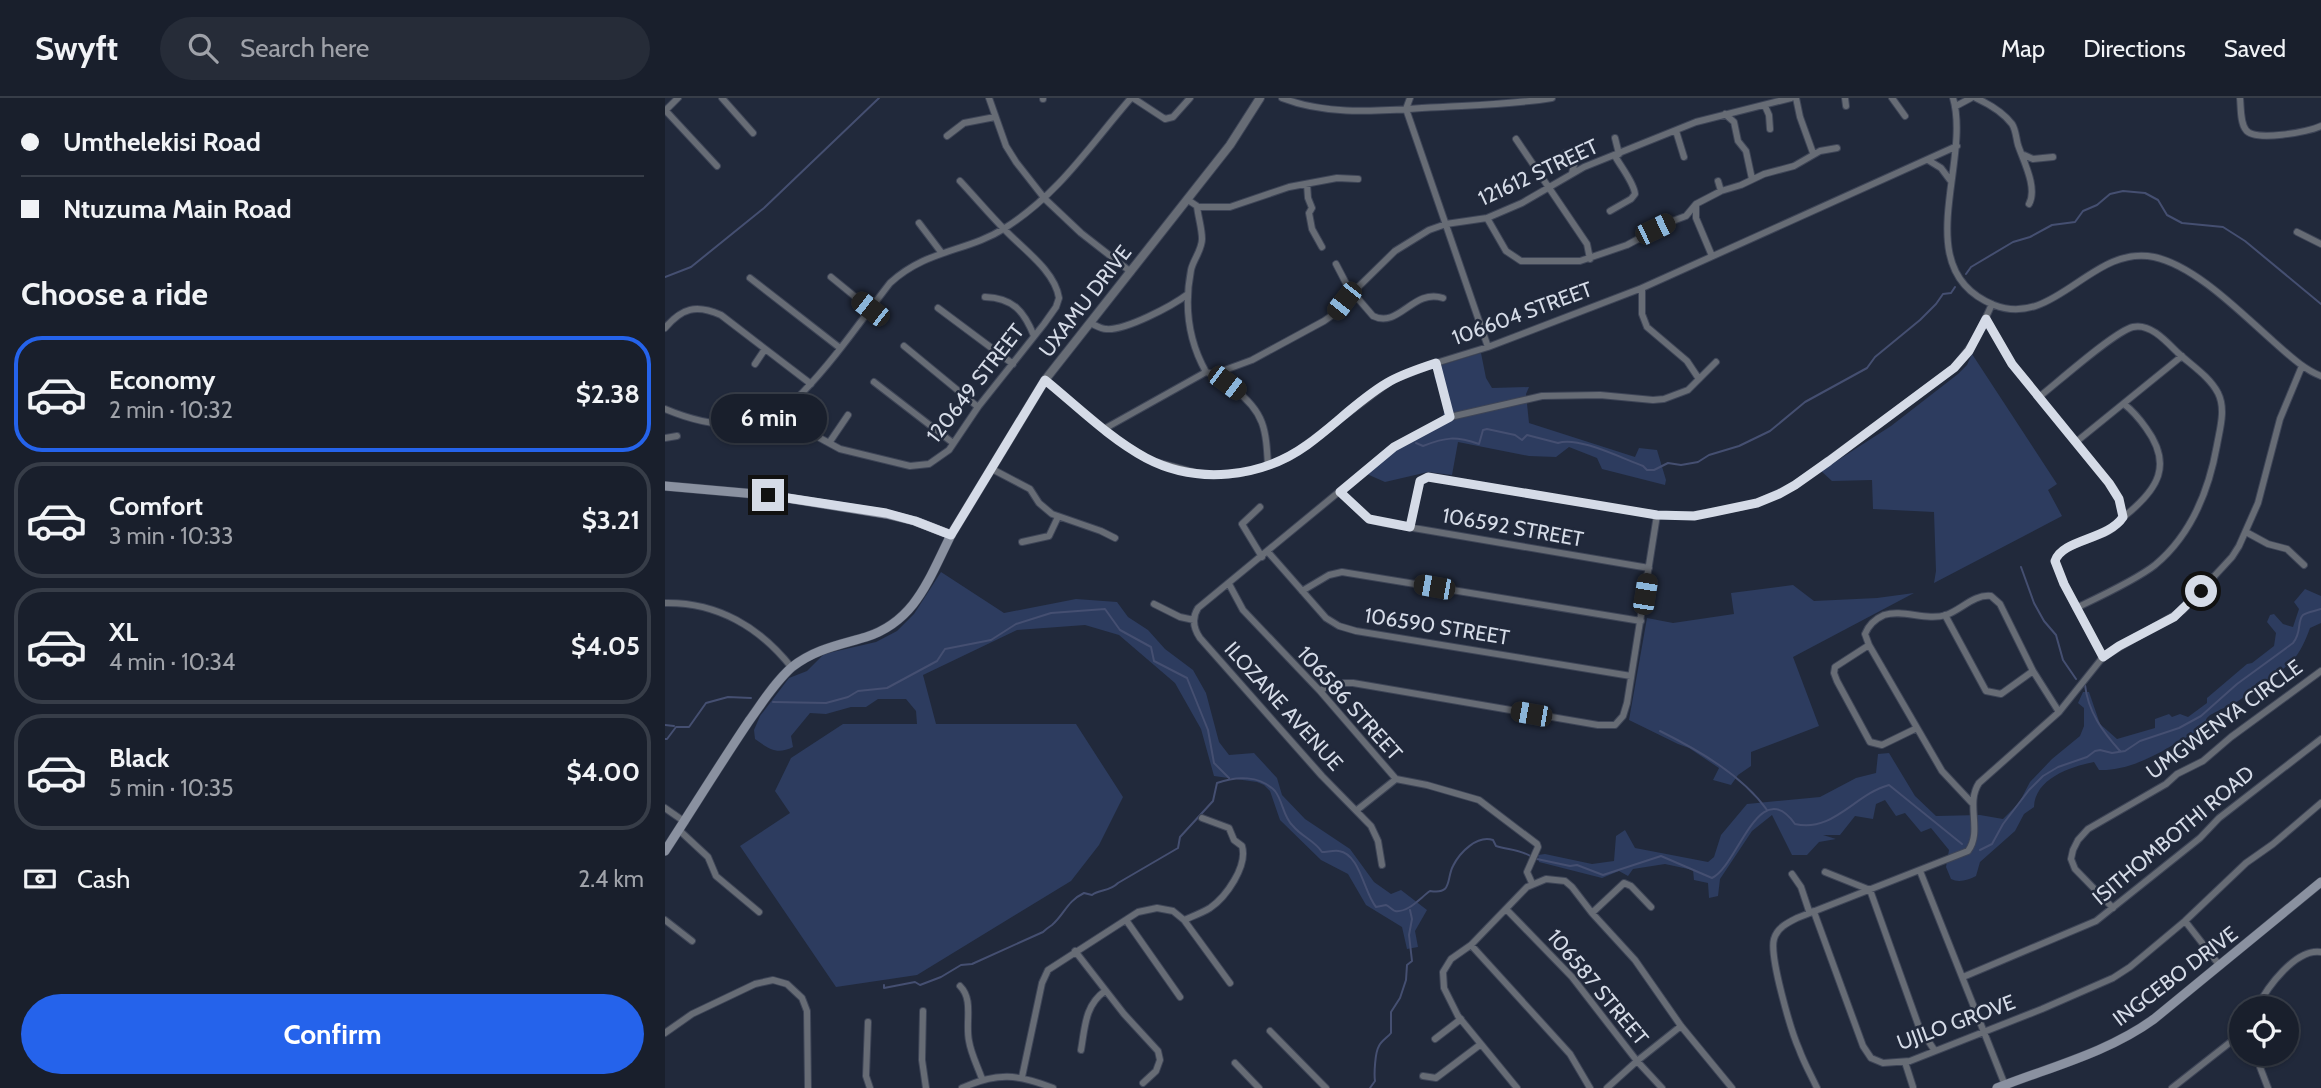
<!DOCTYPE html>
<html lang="en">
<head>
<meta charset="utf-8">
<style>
  body { margin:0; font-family:Cabin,sans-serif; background:#262c38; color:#f1f3f6; height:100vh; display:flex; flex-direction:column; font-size:26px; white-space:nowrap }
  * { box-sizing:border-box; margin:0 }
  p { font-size:23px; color:#9fa2a9 }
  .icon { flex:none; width:38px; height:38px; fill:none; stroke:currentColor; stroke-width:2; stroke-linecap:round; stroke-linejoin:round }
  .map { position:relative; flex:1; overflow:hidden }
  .panel { display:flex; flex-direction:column; background:#191f2c; width:665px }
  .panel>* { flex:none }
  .hud { display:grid; align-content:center; height:154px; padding:0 21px; background:#191f2c }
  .controls { position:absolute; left:1564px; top:898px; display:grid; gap:14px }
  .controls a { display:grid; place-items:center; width:70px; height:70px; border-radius:50%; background:#191f2c; box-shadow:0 2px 5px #0004,0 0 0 2px #373d48; font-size:35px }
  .end { position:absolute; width:32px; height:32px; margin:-16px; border:9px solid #d5dbe7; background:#111; box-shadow:0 0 0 4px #111 }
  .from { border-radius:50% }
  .bubble { position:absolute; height:49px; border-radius:24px; background:#191f2c; box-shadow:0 2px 5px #0004,0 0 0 2px #373d48; font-size:23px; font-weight:700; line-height:49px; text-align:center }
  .car { position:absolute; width:21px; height:42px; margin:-21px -10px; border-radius:9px; box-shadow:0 0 5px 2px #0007; background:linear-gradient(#222 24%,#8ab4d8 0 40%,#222 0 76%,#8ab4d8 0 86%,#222 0) }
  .hud b { display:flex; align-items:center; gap:24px; height:66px; font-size:26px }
  .hud b+b { border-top:2px solid #373d48 }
  .hud i { width:18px; height:18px; background:#f1f3f6 }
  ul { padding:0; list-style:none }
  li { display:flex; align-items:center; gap:21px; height:116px; margin:0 14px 10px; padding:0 7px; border:4px solid #373d48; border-radius:28px }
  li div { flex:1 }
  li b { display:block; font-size:26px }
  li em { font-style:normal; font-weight:700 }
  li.selected { border-color:#2563eb }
  li>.icon { width:63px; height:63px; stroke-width:1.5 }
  h2 { padding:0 21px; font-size:32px; line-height:84px }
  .pay { display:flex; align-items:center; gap:18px; height:77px; padding:0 21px; font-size:26px }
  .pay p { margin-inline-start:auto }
  .cta { display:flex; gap:14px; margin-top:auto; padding:14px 21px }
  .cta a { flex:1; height:80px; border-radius:42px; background:#2563eb; color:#fff; font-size:28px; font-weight:700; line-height:80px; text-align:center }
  header { display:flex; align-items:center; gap:42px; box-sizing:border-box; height:98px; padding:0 35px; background:#191f2c; border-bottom:2px solid #373d48 }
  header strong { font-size:33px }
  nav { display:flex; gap:38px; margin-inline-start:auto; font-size:24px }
  .search { width:490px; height:63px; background:#262c38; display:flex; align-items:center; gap:18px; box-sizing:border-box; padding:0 24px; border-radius:38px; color:#9fa2a9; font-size:26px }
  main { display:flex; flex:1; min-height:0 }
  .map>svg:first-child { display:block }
  .green { fill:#2d3c5f }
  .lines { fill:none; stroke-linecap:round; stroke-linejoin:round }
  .stream { stroke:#454f71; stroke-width:2 }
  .minor-casing { stroke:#3e4557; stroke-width:8 }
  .tertiary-casing { stroke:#3e4557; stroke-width:10 }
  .secondary-casing { stroke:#3e4557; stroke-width:10 }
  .minor { stroke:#676c75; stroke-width:6 }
  .tertiary { stroke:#676c75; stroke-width:8 }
  .secondary { stroke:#8a91a0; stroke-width:9 }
  .route { stroke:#d5dbe7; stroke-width:9 }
  .labels { text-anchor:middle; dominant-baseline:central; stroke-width:5; stroke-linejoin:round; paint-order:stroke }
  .street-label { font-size:21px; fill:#d5dbe7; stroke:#21293b }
</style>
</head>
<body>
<header>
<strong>Swyft</strong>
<div class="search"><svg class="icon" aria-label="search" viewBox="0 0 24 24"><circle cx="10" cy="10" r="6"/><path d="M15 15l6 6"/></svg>Search here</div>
<nav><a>Map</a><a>Directions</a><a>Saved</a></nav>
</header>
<main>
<section class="panel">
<div class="hud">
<b><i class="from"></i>Umthelekisi Road</b>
<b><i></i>Ntuzuma Main Road</b>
</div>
<h2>Choose a ride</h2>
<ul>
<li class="selected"><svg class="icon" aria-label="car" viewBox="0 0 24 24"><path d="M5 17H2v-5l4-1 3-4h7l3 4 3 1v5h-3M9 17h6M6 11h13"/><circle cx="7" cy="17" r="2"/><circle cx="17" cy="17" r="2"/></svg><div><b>Economy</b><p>2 min · 10:32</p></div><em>$2.38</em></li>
<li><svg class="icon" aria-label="car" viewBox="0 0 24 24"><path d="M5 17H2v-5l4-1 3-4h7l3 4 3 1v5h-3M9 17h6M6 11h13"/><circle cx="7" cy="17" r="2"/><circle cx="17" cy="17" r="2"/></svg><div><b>Comfort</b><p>3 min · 10:33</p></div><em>$3.21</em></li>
<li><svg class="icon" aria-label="car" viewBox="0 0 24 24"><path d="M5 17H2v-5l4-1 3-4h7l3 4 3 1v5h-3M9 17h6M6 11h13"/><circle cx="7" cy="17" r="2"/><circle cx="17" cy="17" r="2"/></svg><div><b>XL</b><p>4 min · 10:34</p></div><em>$4.05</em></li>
<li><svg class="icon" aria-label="car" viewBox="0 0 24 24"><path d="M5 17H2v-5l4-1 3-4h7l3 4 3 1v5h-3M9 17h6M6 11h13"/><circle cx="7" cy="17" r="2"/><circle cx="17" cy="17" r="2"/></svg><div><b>Black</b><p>5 min · 10:35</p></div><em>$4.00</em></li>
</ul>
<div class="pay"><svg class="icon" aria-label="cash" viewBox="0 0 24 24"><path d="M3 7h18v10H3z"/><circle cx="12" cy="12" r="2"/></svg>Cash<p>2.4 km</p></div>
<div class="cta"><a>Confirm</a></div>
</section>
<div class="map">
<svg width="1656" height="990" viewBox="0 0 1656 990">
  <rect width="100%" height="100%" fill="#21293b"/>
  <path class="green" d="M816 255 821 280 827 290 864 289 861 296 864 325 970 359 974 350 992 352 1001 382 1000 387 937 371 932 360 904 349 891 359 864 358 793 344 787 377 763 374 720 384 695 373 727 346 777 321C783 307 774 292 769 278L777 267Z
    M1307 256 1392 386 1383 392 1397 418 1269 485 1271 473 1269 414 1208 411 1207 382 1167 383 1156 373 1226 328 1293 276 1302 267Z
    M276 474 339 515 411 501 452 504 463 519 483 532 500 551 528 572 541 595 554 644 564 657 589 655 612 680 617 697 640 721 685 751 709 784 726 796 736 792 762 812 750 833 753 849 742 851 737 829 701 807 683 776 656 762 615 722 605 693 599 687 592 684 549 678 536 631 510 585 454 537 420 527 352 532 258 577 271 626H411L458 699 434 747 406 783 252 877 171 889 75 748 125 715 110 693 126 660 178 626H252L251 613 241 601H213L201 609H186L161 616 145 615 126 638 128 649C112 657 104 651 90 641L89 632 95 618 124 580 142 573 159 556 211 544 232 533 249 516Z
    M1128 487 1149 503 1212 500 1249 495 1128 559 1154 628 1086 654V668L1073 677 1066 687 1048 682 1054 670 1024 650 1013 646 964 622 982 520 1008 525 1069 516 1066 495Z
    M1640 491 1656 498V525L1645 530C1641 541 1635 555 1627 563 1615 575 1588 594 1573 603 1567 606 1548 615 1544 618 1540 621 1541 623 1541 628 1507 646 1474 673 1434 672L1429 664C1404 669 1370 681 1369 709L1359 716 1350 733 1315 764 1311 778C1303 782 1294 785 1286 781L1281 769 1284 752 1266 730 1256 734 1240 715 1231 718 1220 702 1211 706 1208 721 1190 718 1175 737H1158L1171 741 1154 744 1142 757H1127L1107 717 1087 733 1055 781 1053 798 1044 800 1043 785 1029 782 1028 772 1000 766 968 771 963 778 954 773 937 780 874 764 873 757 880 756 927 766 949 763 951 738 960 732 970 750 1043 764 1049 759 1056 737 1082 706 1155 699 1191 680 1211 675 1213 656 1224 655 1250 698 1271 718 1315 717 1338 721 1354 705 1365 684 1387 661 1415 638 1419 628V610L1413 605 1418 594H1424L1435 626 1452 641 1490 630V621L1504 616 1507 619 1515 616 1523 619 1542 605V600L1582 566 1587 565 1609 548 1611 535 1602 524 1605 517 1609 516 1618 526 1628 529 1634 511 1629 504Z"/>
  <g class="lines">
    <path class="stream" d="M1301 176 1306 169 1348 144 1365 139 1387 127 1410 124 1418 113 1432 107 1445 96 1458 93 1480 95 1493 102 1502 117 1517 125 1558 129 1580 143 1656 206
      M0 179 26 169 99 110 214 0
      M751 345 758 348C781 339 790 338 814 346L818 332 822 331 850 337 857 342 862 337 893 345C913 338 956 360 978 368L982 372H989L1003 365 1016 367 1033 364 1044 357 1074 348 1105 333 1140 304 1202 270 1210 259 1255 222 1271 206 1278 196 1286 195 1290 189
      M1356 469 1369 505 1379 523 1391 537 1398 562 1411 581
      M1420 587C1423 614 1438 634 1455 653
      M108 604 161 605 183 599 193 593 222 590 272 563 280 551 326 542 351 526 386 515 440 511 455 532 486 549 489 563 522 580 543 632 549 665 564 680
      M0 627 9 628
      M995 633C1033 652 1077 677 1102 712
      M0 641H2L11 629H24L41 605 63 599 86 600
      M1315 752 1327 746 1338 726 1364 692 1378 678 1393 669 1422 659 1430 653 1435 652 1447 655 1460 653 1475 643 1514 630 1536 618 1572 586 1628 545C1637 535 1632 522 1638 517 1642 514 1651 513 1656 511
      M872 761 905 768 912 767 938 777 996 758 1047 780C1073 768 1094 675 1130 726 1168 735 1190 696 1224 687L1297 746
      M219 887V890L250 884 255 887 276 879 296 867 307 866 378 834C381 831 384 829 387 827 399 817 402 803 419 795L427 797C435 791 444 794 453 785L513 750 515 739 548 703 552 685C571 678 595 677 610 693 618 703 618 719 628 728 637 739 649 742 657 754 662 754 669 752 674 753 695 756 699 795 711 809L721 807C722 807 729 813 730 813 743 815 755 800 765 793 788 797 781 781 788 768 795 754 812 737 828 742L831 748C844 752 855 751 867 759
      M705 990 710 983C709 976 710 954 714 948 716 943 723 939 726 935V914L735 900 741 882 742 867 747 863 744 837 747 821 745 812"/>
    <defs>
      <path id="minor" d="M57 0 88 35
        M324 0 341 48 351 64 380 101 416 135 466 174
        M378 0V1
        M468 0 500 21 508 19 525 0
        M617 0C668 20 725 11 778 9 814 7 851 6 887 0
        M745 0 741 11 823 249
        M1131 0 1135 19 1148 55
        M1180 0 1181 8
        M1227 0 1240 18
        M1288 0C1307 65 1242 172 1329 207 1390 231 1427 146 1489 159 1531 168 1577 216 1609 244 1624 257 1638 271 1656 278
        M1311 0C1324 6 1338 14 1347 26 1351 32 1351 40 1353 47 1358 62 1373 90 1364 106
        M1575 0C1576 9 1575 25 1581 32 1589 44 1644 34 1656 28
        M1100 8 1104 17 1105 31
        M1291 8 1306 0
        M0 13 13 0
        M1 13 52 68
        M1060 16 1069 24 1073 43 1081 53 1087 81
        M1011 33 1019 59
        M282 38 299 25 330 19
        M950 40 954 56
        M851 41 922 146 925 161
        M900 55 909 67 907 75
        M1359 57 1368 61 1388 59
        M1263 62 1276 70 1285 82
        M1053 83 1056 93
        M642 86 643 100 647 110 644 115 647 131 657 149
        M523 102 532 108C533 119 537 130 537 141 537 152 528 162 526 172 519 208 523 242 541 274 552 276 560 284 569 291 600 314 601 332 603 368
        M1031 107V120L1047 158
        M532 109H565L624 89 672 80 693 81
        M945 113 966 101 970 96C969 85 956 69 950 58
        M822 120 841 153 856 163H915L962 147 1005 124 1021 118 1031 106 1056 93 1076 87 1099 76 1129 68 1155 53 1172 50
        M254 125 276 154
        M1632 134 1656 146
        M671 166 683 189 708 218C734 231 748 190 778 200
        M166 179 205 211
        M85 180 175 250
        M977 190V216L982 229 1022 263 1034 281
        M320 199C348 200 359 213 369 238
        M273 210 348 266
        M1321 221 1347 266 1449 391 1454 401 1458 419
        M425 225C430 227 436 231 441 231 460 233 507 208 523 196
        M0 230C17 210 31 206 56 217L146 286
        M239 248 313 309
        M90 266 100 251
        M549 276 587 262 659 223 669 216 679 203 730 153 764 132 781 126 822 120 857 105 919 69 1031 24 1126 0
        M380 282 454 343 484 362 536 376H573L603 368 626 358 727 282 771 265 823 249 977 190 1292 48
        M209 284 288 345
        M1374 299C1392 285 1450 233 1468 229 1485 225 1501 243 1512 254 1526 267 1544 278 1553 295 1561 311 1555 330 1552 347 1544 392 1526 437 1490 467 1471 482 1434 499 1411 510
        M0 311C38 327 81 335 119 313 126 309 132 300 138 294 170 261 197 221 225 185 262 151 302 154 340 130 395 95 425 47 466 0
        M120 312 153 339 175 351 245 368 264 366 284 352 313 309 379 226 391 209 394 200C390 173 358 151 340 132 324 116 310 99 295 83
        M785 319 877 298 935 297 988 302 999 301 1023 292 1051 264
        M439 331 541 274
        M0 340 12 338
        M1411 344 1517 258
        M164 345 183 317
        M327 371 365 391 374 405 387 416 436 433 450 440
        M675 394 703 421 719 425 984 470
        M595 409 577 426 597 459
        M745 429 755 383 763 379 992 417H1029L1075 409 1092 405 1130 387 1289 270 1311 241 1327 206
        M1581 434 1603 446 1622 451 1639 467
        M357 444 384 438 393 419
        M603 454 661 520 674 528 691 533 966 578
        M564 486 578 512 655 593 731 681 762 687 814 702 872 746 873 749 862 774 867 785
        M637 493 664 477 677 474 976 523
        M0 505C52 504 95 529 127 570
        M489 506 515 519 529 522
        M1280 517 1321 593 1336 596 1368 573
        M1204 547 1200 536C1204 526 1210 521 1219 517 1238 511 1261 523 1281 517 1296 512 1309 496 1326 498L1335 506 1368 573 1394 614
        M1438 559 1399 486 1390 463C1395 446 1430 441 1445 432 1452 428 1455 422 1461 417 1493 391 1508 367 1481 330 1474 320 1468 313 1459 306
        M655 593 667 585H688L933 627H950L958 618 962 605 992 417
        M1252 630 1217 647 1205 644 1172 583 1169 575 1170 569 1204 547 1277 673 1307 705
        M0 710 20 724
        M692 712 731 681
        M14 732 43 759 51 778 94 814
        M717 767 713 743 706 728 657 678 535 540C529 531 526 521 533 510L715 360 729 349 785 319 771 265
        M1255 773 1340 987
        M1160 774 1205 792 1254 929 1270 953
        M1127 776 1136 789 1144 813 1149 814 1198 948 1206 960 1218 965 1245 963 1377 911 1448 880 1465 869 1520 823 1581 765 1608 746 1656 705
        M1448 810 1410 771 1406 761 1408 752 1413 742 1423 731 1501 686 1512 676 1538 663 1566 639 1656 573
        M841 811 907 879 972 963 997 990
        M927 815 959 785 966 788 986 809
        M0 822 27 843
        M461 822 515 899
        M519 822C528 818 537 815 545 810 561 799 583 768 577 748L569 742 564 730 537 720
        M1520 823 1555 868
        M806 847 905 956 925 990
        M410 853 459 916 493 953 495 962 491 973 478 985
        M1298 879 1431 823 1535 740 1554 720 1656 641
        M295 888C309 902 300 924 304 943 306 956 313 969 317 981
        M1592 910C1602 889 1631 850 1656 854
        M258 913 257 962 261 990
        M203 924 201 978 205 990
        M605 933 661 990
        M0 935 27 916 90 886 108 882 122 886 137 900 142 913 143 990
        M770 941 796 921
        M416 952C420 929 420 907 440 893
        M1590 956 1603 990
        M1240 964 1248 989
        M570 965 594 990
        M758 978 771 980 816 946
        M357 979 377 885 383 872 473 814 492 810 508 813 519 822 565 885
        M297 990C332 974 353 976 388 990
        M852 990 793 918 779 890 778 874 786 861 806 847 862 789 881 781 900 783 907 789 927 815 970 862 1016 928 1067 990
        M942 990 972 963 1016 928
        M1152 990C1146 977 1139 965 1134 951 1126 933 1104 858 1109 841 1112 830 1122 825 1132 820L1303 753C1318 733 1300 706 1314 685L1394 614 1438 559 1518 512 1567 459 1574 448 1593 405 1615 321 1637 268
        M1507 990 1577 935"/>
      <path id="tertiary" d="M286 437 380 282 565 47 595 0"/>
      <path id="secondary" d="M0 388 103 397 221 416 250 423 286 437C264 480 251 523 201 539 174 547 150 551 127 569 110 584 97 605 84 623 55 666 28 710 0 753
        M1332 990C1385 969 1442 955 1489 921L1656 784"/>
    </defs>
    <use href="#minor" class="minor-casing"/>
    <use href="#tertiary" class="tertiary-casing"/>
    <use href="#secondary" class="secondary-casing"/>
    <use href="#minor" class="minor"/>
    <use href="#tertiary" class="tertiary"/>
    <use href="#secondary" class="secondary"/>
  </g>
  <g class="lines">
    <path class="route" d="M103 397 221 415 250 423 286 437 380 282C412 308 444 340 481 360 532 387 596 380 642 347 669 328 693 302 722 285 737 276 754 271 771 265L785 319 729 349 675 394 704 421 745 429 755 383 763 379 992 417 1029 418 1049 414 1092 405 1114 396 1130 387 1164 363 1289 270 1304 253 1321 221 1347 266 1444 385 1454 401 1458 419C1443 442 1397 441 1390 463L1399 486 1438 559 1454 548 1509 519 1536 493"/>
  </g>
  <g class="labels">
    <g class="street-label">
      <text transform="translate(873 74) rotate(-25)">121612 STREET</text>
      <text transform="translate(420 203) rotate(-52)">UXAMU DRIVE</text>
      <text transform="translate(857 215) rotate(-20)">106604 STREET</text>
      <text transform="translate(310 285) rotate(-52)">120649 STREET</text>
      <text transform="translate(848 429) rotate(10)">106592 STREET</text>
      <text transform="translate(772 528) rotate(9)">106590 STREET</text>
      <text transform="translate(685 605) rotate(48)">106586 STREET</text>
      <text transform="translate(619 608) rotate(48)">ILOZANE AVENUE</text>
      <text transform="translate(1559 621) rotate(-36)">UMGWENYA CIRCLE</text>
      <text transform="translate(1508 737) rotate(-40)">ISITHOMBOTHI ROAD</text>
      <text transform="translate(1510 878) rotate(-37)">INGCEBO DRIVE</text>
      <text transform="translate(933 889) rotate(50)">106587 STREET</text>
      <text transform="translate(1291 924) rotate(-20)">UJILO GROVE</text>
    </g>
  </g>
</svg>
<div class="controls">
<a><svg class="icon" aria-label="locate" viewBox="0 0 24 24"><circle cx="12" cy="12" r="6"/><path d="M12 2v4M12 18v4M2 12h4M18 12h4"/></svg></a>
</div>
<i class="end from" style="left:1536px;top:493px"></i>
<i class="end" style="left:103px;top:397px"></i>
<div class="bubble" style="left:46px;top:296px;width:116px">6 min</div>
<i class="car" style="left:990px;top:131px;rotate:64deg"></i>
<i class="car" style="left:679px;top:203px;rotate:218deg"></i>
<i class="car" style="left:205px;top:211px;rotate:308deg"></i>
<i class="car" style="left:562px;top:285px;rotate:127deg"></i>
<i class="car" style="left:769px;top:489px;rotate:280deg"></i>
<i class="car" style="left:980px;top:496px;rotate:9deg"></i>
<i class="car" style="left:866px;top:616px;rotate:280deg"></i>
</div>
</main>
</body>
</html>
